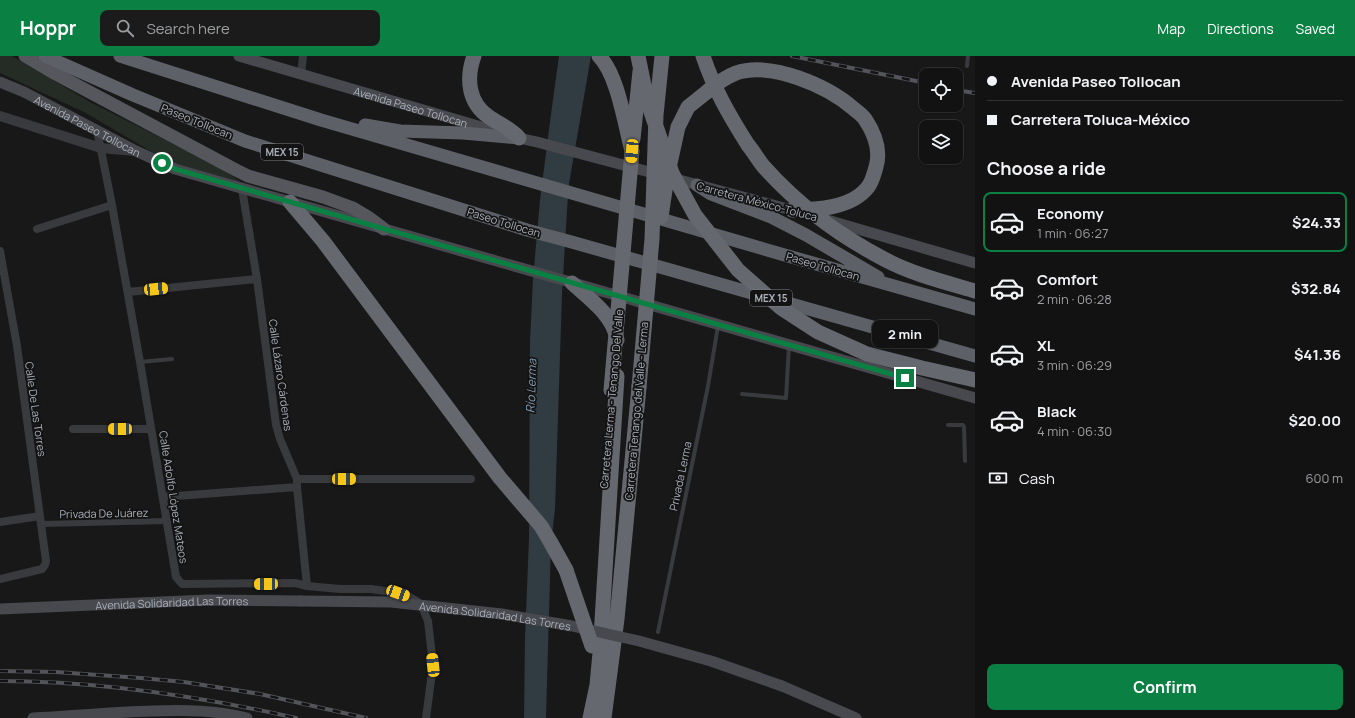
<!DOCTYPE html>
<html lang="en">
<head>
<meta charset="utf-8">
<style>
  body { margin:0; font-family:Manrope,sans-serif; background:#1b1b1c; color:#f1f3f6; height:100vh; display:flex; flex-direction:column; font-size:15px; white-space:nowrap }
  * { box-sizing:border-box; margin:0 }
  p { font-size:13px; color:#9c9ea0 }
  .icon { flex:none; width:22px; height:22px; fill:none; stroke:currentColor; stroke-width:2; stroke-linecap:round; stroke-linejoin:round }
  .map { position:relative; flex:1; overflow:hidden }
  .drawer { display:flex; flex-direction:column; background:#121213; width:380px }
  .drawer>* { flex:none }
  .guide { display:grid; align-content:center; height:88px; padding:0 12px; background:#121213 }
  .buttons { position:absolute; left:919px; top:12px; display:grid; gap:8px }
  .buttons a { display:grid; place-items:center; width:44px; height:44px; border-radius:8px; background:#121213; box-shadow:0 1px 3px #0004,0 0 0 1px #313233; font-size:20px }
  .end { position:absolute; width:18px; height:18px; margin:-9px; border:5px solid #0b8043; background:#fff; box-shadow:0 0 0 2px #fff }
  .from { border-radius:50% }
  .bubble { position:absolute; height:28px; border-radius:8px; background:#121213; box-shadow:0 1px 3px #0004,0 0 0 1px #313233; font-size:13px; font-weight:700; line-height:28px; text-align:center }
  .car { position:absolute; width:12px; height:24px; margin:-12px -6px; border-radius:5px; box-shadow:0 0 3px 1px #0007; background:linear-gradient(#f5c518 24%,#345 0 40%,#f5c518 0 76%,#345 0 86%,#f5c518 0) }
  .guide b { display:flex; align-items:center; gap:14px; height:38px; font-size:15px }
  .guide b+b { border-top:1px solid #313233 }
  .guide i { width:10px; height:10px; background:#f1f3f6 }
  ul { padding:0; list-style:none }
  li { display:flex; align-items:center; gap:12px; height:60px; margin:0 8px 6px; padding:0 4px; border:2px solid transparent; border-radius:8px }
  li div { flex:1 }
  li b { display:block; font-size:15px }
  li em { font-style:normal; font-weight:700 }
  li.selected { border-color:#0b8043 }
  li>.icon { width:36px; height:36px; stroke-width:1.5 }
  h2 { padding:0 12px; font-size:18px; line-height:48px }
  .pay { display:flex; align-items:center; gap:10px; height:44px; padding:0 12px; font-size:15px }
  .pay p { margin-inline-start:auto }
  .cta { display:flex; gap:8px; margin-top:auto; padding:8px 12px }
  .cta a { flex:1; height:46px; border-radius:8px; background:#0b8043; color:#fff; font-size:16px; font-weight:700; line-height:46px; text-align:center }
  header { display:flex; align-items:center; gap:24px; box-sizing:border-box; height:56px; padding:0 20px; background:#0b8043; color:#fff }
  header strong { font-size:19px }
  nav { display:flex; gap:22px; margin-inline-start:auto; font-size:14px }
  .search { width:280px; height:36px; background:#1b1b1c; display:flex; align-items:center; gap:10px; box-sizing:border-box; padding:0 14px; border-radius:8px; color:#9c9ea0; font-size:15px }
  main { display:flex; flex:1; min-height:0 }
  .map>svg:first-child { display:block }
  .green { fill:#242c25 }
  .water { fill:#313b42 }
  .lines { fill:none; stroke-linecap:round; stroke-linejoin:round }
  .service { stroke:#393a3e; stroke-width:4 }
  .pedestrian { stroke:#393a3e; stroke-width:6 }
  .minor { stroke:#393a3e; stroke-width:8 }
  .tertiary { stroke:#393a3e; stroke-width:10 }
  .secondary { stroke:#47494e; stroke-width:11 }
  .primary { stroke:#55575d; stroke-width:13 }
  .trunk { stroke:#5d6066; stroke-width:13 }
  .motorway { stroke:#65686f; stroke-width:15 }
  .rail-casing { stroke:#525459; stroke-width:4 }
  .rail { stroke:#131314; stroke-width:2.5; stroke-dasharray:8; stroke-linecap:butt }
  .secondary-bridge { stroke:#47494e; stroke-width:11 }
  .motorway-bridge { stroke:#65686f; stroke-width:15 }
  .route { stroke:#0b8043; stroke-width:5 }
  .labels { text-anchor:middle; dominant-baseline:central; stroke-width:3.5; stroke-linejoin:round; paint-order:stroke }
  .shield { fill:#131314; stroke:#7d8087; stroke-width:1 }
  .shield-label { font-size:10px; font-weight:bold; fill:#abafb8 }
  .street-label { font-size:11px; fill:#abafb8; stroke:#131314 }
  .water-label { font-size:12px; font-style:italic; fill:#849db1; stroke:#131314 }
</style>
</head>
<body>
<header>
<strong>Hoppr</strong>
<div class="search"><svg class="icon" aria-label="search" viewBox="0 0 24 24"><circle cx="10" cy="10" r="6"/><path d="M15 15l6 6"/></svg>Search here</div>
<nav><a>Map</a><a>Directions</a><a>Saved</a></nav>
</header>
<main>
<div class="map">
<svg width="975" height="662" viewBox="0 0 975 662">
  <rect width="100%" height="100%" fill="#181819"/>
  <path class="green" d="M0 0H12L90 46 219 111 241 126 169 106 84 56 0 17Z"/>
  <path class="water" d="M559 0H591L569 128 567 154 562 238 555 453 551 487 546 662H524L525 582 529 482 530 285 533 223 540 144 551 58Z"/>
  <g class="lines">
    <path class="service" d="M967 10 968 0
      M140 306 172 303
      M742 338 786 342 789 290
      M948 369H963L964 371 965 405
      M658 576 708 330 718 270"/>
    <path class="pedestrian" d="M42 468 167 465"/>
    <path class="minor" d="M301 18 303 0
      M97 74 112 149 140 306 176 521 182 528 295 527 307 530 340 533H371L399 537 408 540 418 546 423 553 428 565 433 609 426 662
      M242 133 257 223 276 369 280 383 297 423V431L307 530
      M37 173 112 149
      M0 195 17 290 46 505 45 509 42 513 0 523
      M128 236 257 223
      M73 373H151
      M297 423H471
      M163 441 297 431
      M0 466 40 460"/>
    <path class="tertiary" d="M0 60 101 92 135 95"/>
    <g class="secondary">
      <path id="s1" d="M239 0 519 82 537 86 799 156"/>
      <path id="s2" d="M0 26 24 36 136 95 175 113 975 342"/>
      <path d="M827 164 975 207"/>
      <path id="s3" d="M0 553 208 544 301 545"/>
      <path d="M782 630 856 662"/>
      <path d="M33 662C73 660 113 656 153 655 184 654 216 654 247 662"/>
    </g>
    <path class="primary" d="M25 0 52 16 236 114 248 120 323 141 353 152 368 161 384 173"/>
    <path class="trunk" d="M45 0 133 39 245 85 527 174 568 185 975 300
      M120 0 321 64 781 198 975 253
      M365 69 400 75 463 77 519 82
      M697 129 711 138 771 161 806 179 878 221"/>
    <path class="motorway" d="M474 0C466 22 468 47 489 61 499 68 510 72 519 82
      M599 0C618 19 625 69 632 95
      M708 35C716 28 726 21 736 17 771 5 828 30 854 53 858 56 862 59 865 63 875 78 881 94 876 111 874 118 872 126 868 131 852 152 817 154 792 154
      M633 83 640 15
      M290 146 323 185 500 422 541 470 551 487 566 514
      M572 227C589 242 614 260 617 284
      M590 662 597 629 600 597 617 320
      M604 662 617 563 639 331"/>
    <defs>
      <path id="rail" d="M792 0 926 27
        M956 34 975 37
        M0 615 56 616 141 622 184 626 260 638 366 662
        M0 625C100 625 198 640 296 662"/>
    </defs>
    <use href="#rail" class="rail-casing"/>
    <use href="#rail" class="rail"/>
    <path class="secondary-bridge" id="s4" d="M301 545 391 546 502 558 572 570 639 585 711 605 782 630"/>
    <path class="motorway-bridge" d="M638 0 647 44 672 117 695 159 738 214 781 252 818 276 867 298 922 312 975 324
      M703 0C714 33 729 59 748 89 754 96 758 104 764 111 798 149 838 179 884 203 912 218 944 226 975 235
      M661 161 667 121 678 71 688 51 708 35
      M639 331 652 183 656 59 662 0
      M611 334 632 95
      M566 514 592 590"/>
  </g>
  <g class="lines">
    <path class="route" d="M162 107 175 113C418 184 662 251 905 322"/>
  </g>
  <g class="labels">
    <g class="shield">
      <rect x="261" y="88" width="42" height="16" rx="3"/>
      <rect x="750" y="234" width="42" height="16" rx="3"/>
    </g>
    <g class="shield-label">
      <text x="282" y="96">MEX 15</text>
      <text x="771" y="242">MEX 15</text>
    </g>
    <g class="street-label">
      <text stroke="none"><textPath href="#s1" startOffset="179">Avenida Paseo Tollocan</textPath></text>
      <text transform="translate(197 65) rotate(22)">Paseo Tollocan</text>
      <text stroke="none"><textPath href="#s2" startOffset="98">Avenida Paseo Tollocan</textPath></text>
      <text transform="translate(757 145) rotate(15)">Carretera México-Toluca</text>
      <text transform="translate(504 166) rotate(17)">Paseo Tollocan</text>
      <text transform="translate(823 210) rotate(16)">Paseo Tollocan</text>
      <text transform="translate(281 319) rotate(82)">Calle Lázaro Cárdenas</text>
      <text transform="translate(611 343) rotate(-85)">Carretera Lerma - Tenango Del Valle</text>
      <text transform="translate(36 353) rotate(82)">Calle De Las Torres</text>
      <text transform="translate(636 355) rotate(-85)">Carretera Tenango del Valle - Lerma</text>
      <text transform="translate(680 420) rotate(-78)">Privada Lerma</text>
      <text transform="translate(174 441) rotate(81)">Calle Adolfo López Mateos</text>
      <text transform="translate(104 457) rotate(-1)">Privada De Juárez</text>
      <text stroke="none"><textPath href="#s3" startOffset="172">Avenida Solidaridad Las Torres</textPath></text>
      <text stroke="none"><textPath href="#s4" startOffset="195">Avenida Solidaridad Las Torres</textPath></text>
    </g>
    <g class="water-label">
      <text transform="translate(531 330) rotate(-88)">Río Lerma</text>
    </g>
  </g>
</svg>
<div class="buttons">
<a><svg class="icon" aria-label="locate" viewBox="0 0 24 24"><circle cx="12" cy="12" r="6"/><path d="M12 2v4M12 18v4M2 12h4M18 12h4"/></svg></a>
<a><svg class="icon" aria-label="layers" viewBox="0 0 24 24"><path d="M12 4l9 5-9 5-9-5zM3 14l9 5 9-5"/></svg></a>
</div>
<i class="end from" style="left:162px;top:107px"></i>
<i class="end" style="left:905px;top:322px"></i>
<div class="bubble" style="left:872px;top:264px;width:66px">2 min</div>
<i class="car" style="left:632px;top:95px;rotate:185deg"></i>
<i class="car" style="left:156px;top:233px;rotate:84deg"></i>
<i class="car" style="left:120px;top:373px;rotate:270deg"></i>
<i class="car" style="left:344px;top:423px;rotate:90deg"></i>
<i class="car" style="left:266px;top:528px;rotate:269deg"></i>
<i class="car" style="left:398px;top:537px;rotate:110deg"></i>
<i class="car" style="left:433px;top:609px;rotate:354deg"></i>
</div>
<section class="drawer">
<div class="guide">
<b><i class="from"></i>Avenida Paseo Tollocan</b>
<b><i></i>Carretera Toluca-México</b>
</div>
<h2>Choose a ride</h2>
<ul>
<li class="selected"><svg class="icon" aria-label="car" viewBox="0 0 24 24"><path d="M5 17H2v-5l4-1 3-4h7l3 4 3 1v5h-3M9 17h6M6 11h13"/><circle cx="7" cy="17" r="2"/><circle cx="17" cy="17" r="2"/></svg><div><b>Economy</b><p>1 min · 06:27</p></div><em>$24.33</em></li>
<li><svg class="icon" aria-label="car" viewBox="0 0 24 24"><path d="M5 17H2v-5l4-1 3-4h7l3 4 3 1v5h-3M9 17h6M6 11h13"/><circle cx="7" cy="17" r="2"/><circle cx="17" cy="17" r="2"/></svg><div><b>Comfort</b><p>2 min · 06:28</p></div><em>$32.84</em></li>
<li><svg class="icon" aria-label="car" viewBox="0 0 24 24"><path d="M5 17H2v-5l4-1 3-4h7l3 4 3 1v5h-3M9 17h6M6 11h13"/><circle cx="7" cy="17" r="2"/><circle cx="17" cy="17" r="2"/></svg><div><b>XL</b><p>3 min · 06:29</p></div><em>$41.36</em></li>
<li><svg class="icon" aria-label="car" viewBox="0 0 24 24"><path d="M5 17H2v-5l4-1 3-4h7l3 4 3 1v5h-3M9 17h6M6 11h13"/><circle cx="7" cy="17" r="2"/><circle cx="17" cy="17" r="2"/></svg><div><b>Black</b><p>4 min · 06:30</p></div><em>$20.00</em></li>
</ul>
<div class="pay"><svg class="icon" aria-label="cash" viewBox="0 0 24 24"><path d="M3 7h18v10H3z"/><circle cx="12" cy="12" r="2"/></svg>Cash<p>600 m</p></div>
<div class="cta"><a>Confirm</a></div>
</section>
</main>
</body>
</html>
